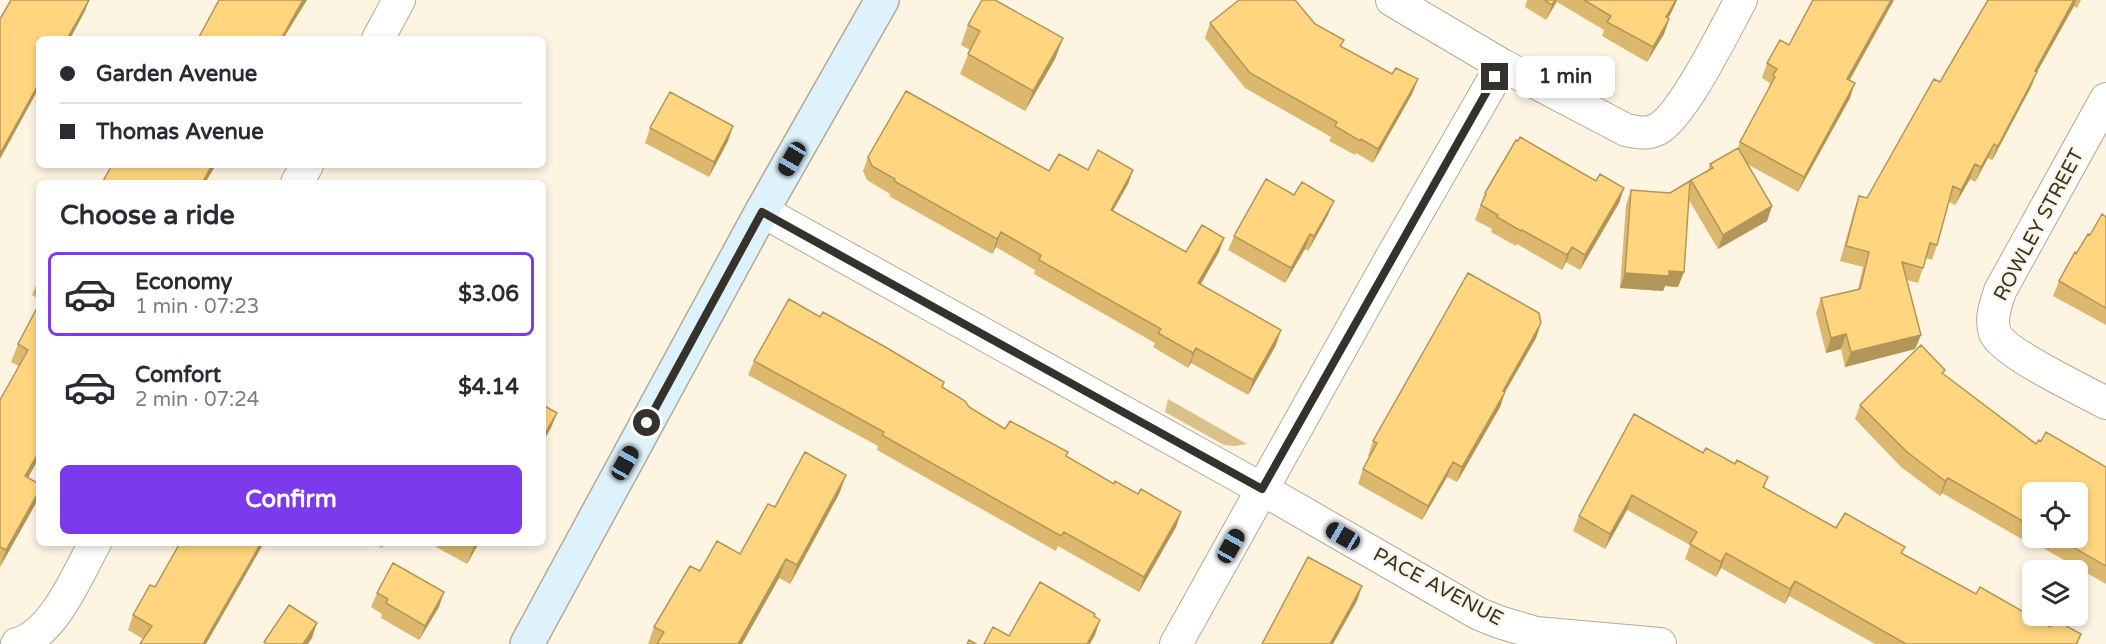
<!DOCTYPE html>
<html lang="en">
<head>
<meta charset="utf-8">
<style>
  body { margin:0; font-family:"Varela Round",sans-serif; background:#f7f7f7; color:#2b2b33; height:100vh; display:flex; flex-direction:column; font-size:22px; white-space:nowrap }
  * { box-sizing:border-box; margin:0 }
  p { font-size:20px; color:#7c7c81 }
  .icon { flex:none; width:33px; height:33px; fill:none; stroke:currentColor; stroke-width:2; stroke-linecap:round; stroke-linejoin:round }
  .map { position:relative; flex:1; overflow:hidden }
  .panel { position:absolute; left:36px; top:180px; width:510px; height:366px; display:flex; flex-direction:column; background:#fff; border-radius:9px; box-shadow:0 3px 9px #0003 }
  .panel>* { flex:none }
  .guide { position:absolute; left:36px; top:36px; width:510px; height:132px; border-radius:9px; box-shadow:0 3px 9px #0003; display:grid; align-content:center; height:132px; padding:0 24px; background:#fff }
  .controls { position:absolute; left:2022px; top:482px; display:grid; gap:12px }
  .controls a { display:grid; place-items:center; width:66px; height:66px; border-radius:9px; background:#fff; box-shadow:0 3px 9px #0003; font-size:30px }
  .end { position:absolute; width:27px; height:27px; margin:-14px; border:8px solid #35322b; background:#fff; box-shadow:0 0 0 3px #fff }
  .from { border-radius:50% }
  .bubble { position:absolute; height:42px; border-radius:9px; background:#fff; box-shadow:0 3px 9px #0003; font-size:20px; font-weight:700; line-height:42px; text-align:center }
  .car { position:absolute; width:18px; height:36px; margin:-18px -9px; border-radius:8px; box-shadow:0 0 4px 2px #0007; background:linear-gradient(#222 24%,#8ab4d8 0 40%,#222 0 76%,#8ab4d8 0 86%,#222 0) }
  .guide b { display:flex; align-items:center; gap:21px; height:57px; font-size:22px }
  .guide b+b { border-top:2px solid #e1e1e2 }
  .guide i { width:15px; height:15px; background:#2b2b33 }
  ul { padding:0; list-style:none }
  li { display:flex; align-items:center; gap:18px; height:84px; margin:0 12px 9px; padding:0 12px; border:3px solid transparent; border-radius:9px }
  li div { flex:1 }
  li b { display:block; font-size:22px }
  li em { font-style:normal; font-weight:700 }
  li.on { border-color:#7c3aed }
  li>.icon { width:54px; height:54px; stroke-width:1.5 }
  h2 { padding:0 24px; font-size:27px; line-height:72px }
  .button { display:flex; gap:12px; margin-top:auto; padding:12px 24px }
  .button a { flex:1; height:69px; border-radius:9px; background:#7c3aed; color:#fff; font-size:24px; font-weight:700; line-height:69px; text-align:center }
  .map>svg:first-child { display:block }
  .green { fill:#dac18b }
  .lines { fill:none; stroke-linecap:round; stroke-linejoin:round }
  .street-casing { stroke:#b3aa99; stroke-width:34 }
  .secondary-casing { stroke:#b3aa99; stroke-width:36 }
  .street { stroke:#fff; stroke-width:32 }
  .secondary { stroke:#def2fc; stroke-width:33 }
  .wall { fill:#dbb86d; fill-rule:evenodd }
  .shaded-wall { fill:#b29659 }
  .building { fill:#ffd67f; stroke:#b29659; stroke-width:1.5 }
  .route { stroke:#35322b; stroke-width:8 }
  .labels { text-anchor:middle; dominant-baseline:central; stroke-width:4.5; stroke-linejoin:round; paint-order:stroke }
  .street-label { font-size:20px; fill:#35322b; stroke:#fdf4e2 }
</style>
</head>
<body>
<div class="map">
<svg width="2106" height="644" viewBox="0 0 2106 644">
  <rect width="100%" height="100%" fill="#fdf4e2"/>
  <path class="green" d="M1168 399 1247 444 1235 446 1224 445 1165 412Z"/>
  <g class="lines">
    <defs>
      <path id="street" d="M1392 0 1502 65 1626 130C1637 132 1647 135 1658 129 1684 114 1725 29 1741 0
        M378 39 399 0
        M2106 99 2000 291C1996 304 1990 319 1995 333 2003 353 2084 391 2106 403
        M297 183 307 165
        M762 211 1262 489 1479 614 1499 622 1536 633 1660 644
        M17 644C54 634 77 575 95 543
        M1176 644 1390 260 1502 65"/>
      <path id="secondary" d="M527 644 762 211 882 0"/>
    </defs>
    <use href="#street" class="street-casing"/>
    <use href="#secondary" class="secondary-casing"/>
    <use href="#street" class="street"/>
    <use href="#secondary" class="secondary"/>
  </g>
  <path class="wall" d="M1527 0H1677L1672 11 1668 19H1669L1664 34 1647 62 1602 36 1604 30 1557 2 1546 20 1525 7Z
    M1813 0H1894L1850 80V98L1798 192 1747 164 1772 206 1767 221 1718 249 1689 200 1678 287 1665 286 1663 291 1620 288 1626 205 1631 190 1670 193 1690 184 1691 180 1708 171 1710 164 1738 148 1740 142 1768 90 1770 83 1762 78 1767 63 1789 45Z
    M1988 0H2081L2077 8 2074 6 2037 72 2031 87 1993 159 1992 160 1988 158 1975 182 1970 179 1955 205 1949 202 1937 245 1932 260 1926 258 1918 283 1907 280 1921 335 1915 349 1845 367 1841 349 1826 353 1816 313 1821 298 1858 289 1863 267 1840 261 1854 211 1859 196 1867 198 1940 82Z
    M1297 3 1315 24 1344 40 1341 46 1392 74 1418 79 1412 94 1373 163 1356 153 1355 155 1329 141 1331 137 1245 88 1205 38 1210 23Z
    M968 25 1063 38 1055 59 1025 111 960 74 970 50 961 45Z
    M733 126 728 141 709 177 645 143 650 128Z
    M868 157 1049 171 1088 170H1133L1128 184 1113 211 1186 252H1219L1200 285 1276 345 1248 395 1191 363 1188 368 1153 347 1155 343 1034 274 1035 270 996 247 992 254 889 196 890 194 867 180 863 171Z
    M1596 181 1624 188 1619 203 1580 270 1566 262 1562 270 1517 244 1516 246 1491 232 1492 229 1475 220 1485 193Z
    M1328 215 1308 251 1305 249 1285 283 1228 250 1234 236Z
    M2106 217V325L2053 296 2059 281 2076 254 2090 235Z
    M39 278V299L32 295Z
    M39 304 28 478 36 503 0 567V400L19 366 11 362 18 344Z
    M820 317 944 382 943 387 969 407 1005 429 1068 452 1066 456 1114 484 1181 512 1176 527 1139 592 1058 546 1056 551 877 450 878 446 748 375 754 361Z
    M1541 323 1536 338 1505 392 1500 407 1457 482 1447 477 1422 520 1358 484 1363 469 1370 457 1368 456 1373 441Z
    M1943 374 2036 444 2106 467V584L2027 539 2025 541 1942 493 1940 496 1901 467 1855 419 1860 405ZM2032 492 2078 537H2032Z
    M1703 453 1768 477 1764 488 1836 528 1902 553 1976 594 2050 627 2081 634 2078 644H1875L1789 596 1785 604 1721 568 1716 577 1685 559 1690 545 1627 510 1605 549 1573 531 1579 516Z
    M846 475 839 494 790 584 779 578 742 644H648L654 627 700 571 740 554 775 507Z
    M180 543H263L261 548 143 639 128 630 133 615 155 587Z
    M373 543H385L382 548Z
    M429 543H479L467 564Z
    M377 593 439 607 419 640 381 618 382 614 371 607Z"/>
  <path class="shaded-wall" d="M89 0 85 11 70 39H67Z
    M303 0H307L283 39H281Z
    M1555 0H1557L1546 20 1552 5Z
    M1676 0H1677L1672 11 1660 32 1666 17Z
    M1891 0H1894L1842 93 1847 79Z
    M2074 0H2076L2074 6 2029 86 2035 71Z
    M1669 19 1664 34 1647 62 1653 47Z
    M1063 38 1055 59 1025 111 1033 91Z
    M2037 72 2031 87 1992 160 1997 146Z
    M1418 79 1412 94 1373 163 1378 149Z
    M39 83V88L0 159V154Z
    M1855 83 1850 98 1798 192 1804 177Z
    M733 126 728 141 709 177 714 162Z
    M1994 144 1988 158 1975 182 1981 167Z
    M1975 164 1970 179 1955 205 1961 190Z
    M212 165H216L205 183H202Z
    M1133 170 1128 184 1105 224 1111 210Z
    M1624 188 1619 203 1580 270 1585 255Z
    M1334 201 1328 215 1308 251 1314 236Z
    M1772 206 1767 221 1718 249 1723 235Z
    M1001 232 996 247 992 254 997 239Z
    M1310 234 1305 249 1285 283 1291 268Z
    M1224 238 1219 252 1193 298 1198 283Z
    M1572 247 1566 262 1562 270 1567 255Z
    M1669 271 1684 272 1678 287 1665 286 1663 291 1620 288 1625 273Z
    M1541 323 1536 338 1505 392 1500 407 1457 482 1462 467 1503 391Z
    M1281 330 1276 345 1248 395 1253 380Z
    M1846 334 1841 349 1826 353 1831 338Z
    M1921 335 1915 349 1845 367 1851 352Z
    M1196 348 1191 363 1188 368 1193 353Z
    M557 413 551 428 543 442V437Z
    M39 452V458L19 494 25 476Z
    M1453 462 1447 477 1422 520 1428 506Z
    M846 475 839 494 790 584 797 565Z
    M1948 478 1942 493 1940 496 1945 481Z
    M39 491V494L36 503 0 567 6 550Z
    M1632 495 1627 510 1605 549 1610 534Z
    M1181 512 1176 527 1139 592 1144 577Z
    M261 543H263L261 548 206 644H203Z
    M475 543H479L467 564Z
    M1726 553 1721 568 1716 577 1721 562Z
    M786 559 779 578 742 644H738Z
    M1795 581 1789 596 1785 604 1790 589Z
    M1362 586 1357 601 1333 644H1330Z
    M444 592 439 607 419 640 425 626Z
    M1100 620 1095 635 1090 644H1087Z
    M317 623 312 638 308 644H303Z"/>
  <path class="building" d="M11 0H89L67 39H39V83L0 154V19Z
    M219 0H303L281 39H198Z
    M982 0H995L1063 38 1033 91 968 54 980 31 968 25Z
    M1239 0H1295L1315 24 1344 40 1340 46 1392 74 1396 68 1418 79 1378 149 1361 139 1360 141 1335 126 1337 122 1250 73 1210 23Z
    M1544 0H1555L1552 5Z
    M1584 0H1676L1666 17 1669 19 1653 47 1607 22 1611 16Z
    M1813 0H1891L1847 79 1855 83 1804 177 1740 142 1775 77 1773 75 1777 69 1767 63 1780 40 1789 45Z
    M1988 0H2074L2035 71 2037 72 1999 144 1997 146 1994 144 1981 167 1975 164 1961 190 1953 186 1937 245 1930 243 1923 268 1902 262 1921 335 1851 352 1846 334 1831 338 1821 298 1860 289 1869 252 1846 246 1859 196 1867 198 1934 79 1940 82Z
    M906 91 1049 171 1059 154 1088 170 1098 150 1133 170 1111 210 1186 252 1202 225 1224 238 1198 283 1281 330 1253 380 1196 348 1193 353 1158 333 1161 329 1039 260 1041 255 1001 232 997 239 894 181 895 179 872 166 868 157Z
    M670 92 733 126 714 162 650 128Z
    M1520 137 1596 181 1600 174 1624 188 1585 255 1572 247 1567 255 1522 230 1521 231 1497 217 1498 215 1481 205 1486 194 1485 193 1516 140 1518 141Z
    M1738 148 1772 206 1723 235 1691 180 1713 168 1710 164Z
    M112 165H212L202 183H102Z
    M1266 179 1294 195 1302 182 1334 201 1314 236 1310 234 1291 268 1234 236Z
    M1690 181 1684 272 1669 271V276L1625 273 1631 190 1670 193Z
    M2102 214 2106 217V308L2059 281 2075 252 2076 254 2088 234 2090 235Z
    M1468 273 1539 313 1541 323 1503 391 1505 392 1462 467 1453 462 1428 506 1363 469 1377 443 1373 441Z
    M789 299 820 317 823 312 887 348 944 382 942 387 965 401 969 407 1005 429 1010 421 1068 452 1066 456 1114 484 1115 481 1138 494 1141 489 1181 512 1144 577 1064 532 1061 536 882 435 884 432 754 361Z
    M39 304V452L25 476 39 484V491L6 550 0 547V400L28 350 18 344Z
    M1921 345 1945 370 1942 373 2036 444 2039 440 2041 441 2046 432 2106 467V566L2055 537H2078V492H2032V524L2031 526 1948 478 1945 481 1907 452 1860 405Z
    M543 405 557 413 543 437Z
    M1634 414 1703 453 1706 448 1735 464 1737 460 1768 477 1763 487 1836 528 1845 513 1905 547 1901 553 1976 594 1980 587 2050 627 2054 619 2081 634 2076 644H1906L1795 581 1790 589 1726 553 1721 562 1690 544 1697 532 1632 495 1610 534 1579 516Z
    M805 452 846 475 797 565 786 559 738 644H657L664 632 654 627 690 566 700 571 717 541 740 554 768 504 775 507Z
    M180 543H261L203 644H140L152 626 133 615 150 585 155 587Z
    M1308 557 1362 586 1330 644H1262Z
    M393 563 444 592 425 626 386 603 388 599 377 593Z
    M1040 582 1095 614 1094 616 1100 620 1087 644H984L993 627 1009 636Z
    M289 605 317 623 303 644H267L264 642Z
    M969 640 976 644H967Z"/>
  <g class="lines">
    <path class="route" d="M647 423 762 212 1262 489 1495 77"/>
  </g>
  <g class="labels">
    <g class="street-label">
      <text transform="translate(2039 225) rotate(-62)">ROWLEY STREET</text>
      <text transform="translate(1438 587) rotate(28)">PACE AVENUE</text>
    </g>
  </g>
</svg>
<div class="controls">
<a><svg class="icon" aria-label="locate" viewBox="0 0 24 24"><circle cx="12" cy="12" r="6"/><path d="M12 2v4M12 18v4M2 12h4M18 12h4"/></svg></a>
<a><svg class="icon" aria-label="layers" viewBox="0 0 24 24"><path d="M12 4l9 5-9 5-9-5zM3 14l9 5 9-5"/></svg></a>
</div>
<i class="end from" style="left:647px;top:423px"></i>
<i class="end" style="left:1495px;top:77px"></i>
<div class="bubble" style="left:1516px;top:56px;width:99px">1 min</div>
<i class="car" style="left:792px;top:159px;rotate:210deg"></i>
<i class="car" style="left:625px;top:463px;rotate:29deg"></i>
<i class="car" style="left:1343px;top:536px;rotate:300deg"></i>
<i class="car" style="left:1231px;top:546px;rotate:29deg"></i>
<div class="guide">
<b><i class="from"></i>Garden Avenue</b>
<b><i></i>Thomas Avenue</b>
</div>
<section class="panel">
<h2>Choose a ride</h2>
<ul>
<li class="on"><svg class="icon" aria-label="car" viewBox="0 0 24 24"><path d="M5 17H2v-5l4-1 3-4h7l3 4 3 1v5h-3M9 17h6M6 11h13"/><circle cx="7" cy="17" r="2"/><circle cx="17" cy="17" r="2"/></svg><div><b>Economy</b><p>1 min · 07:23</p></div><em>$3.06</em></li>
<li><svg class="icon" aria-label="car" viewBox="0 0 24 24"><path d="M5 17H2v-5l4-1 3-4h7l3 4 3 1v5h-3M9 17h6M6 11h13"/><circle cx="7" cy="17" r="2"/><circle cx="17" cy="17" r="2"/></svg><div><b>Comfort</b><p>2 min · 07:24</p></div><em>$4.14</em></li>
</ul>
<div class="button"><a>Confirm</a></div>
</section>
</div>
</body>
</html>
